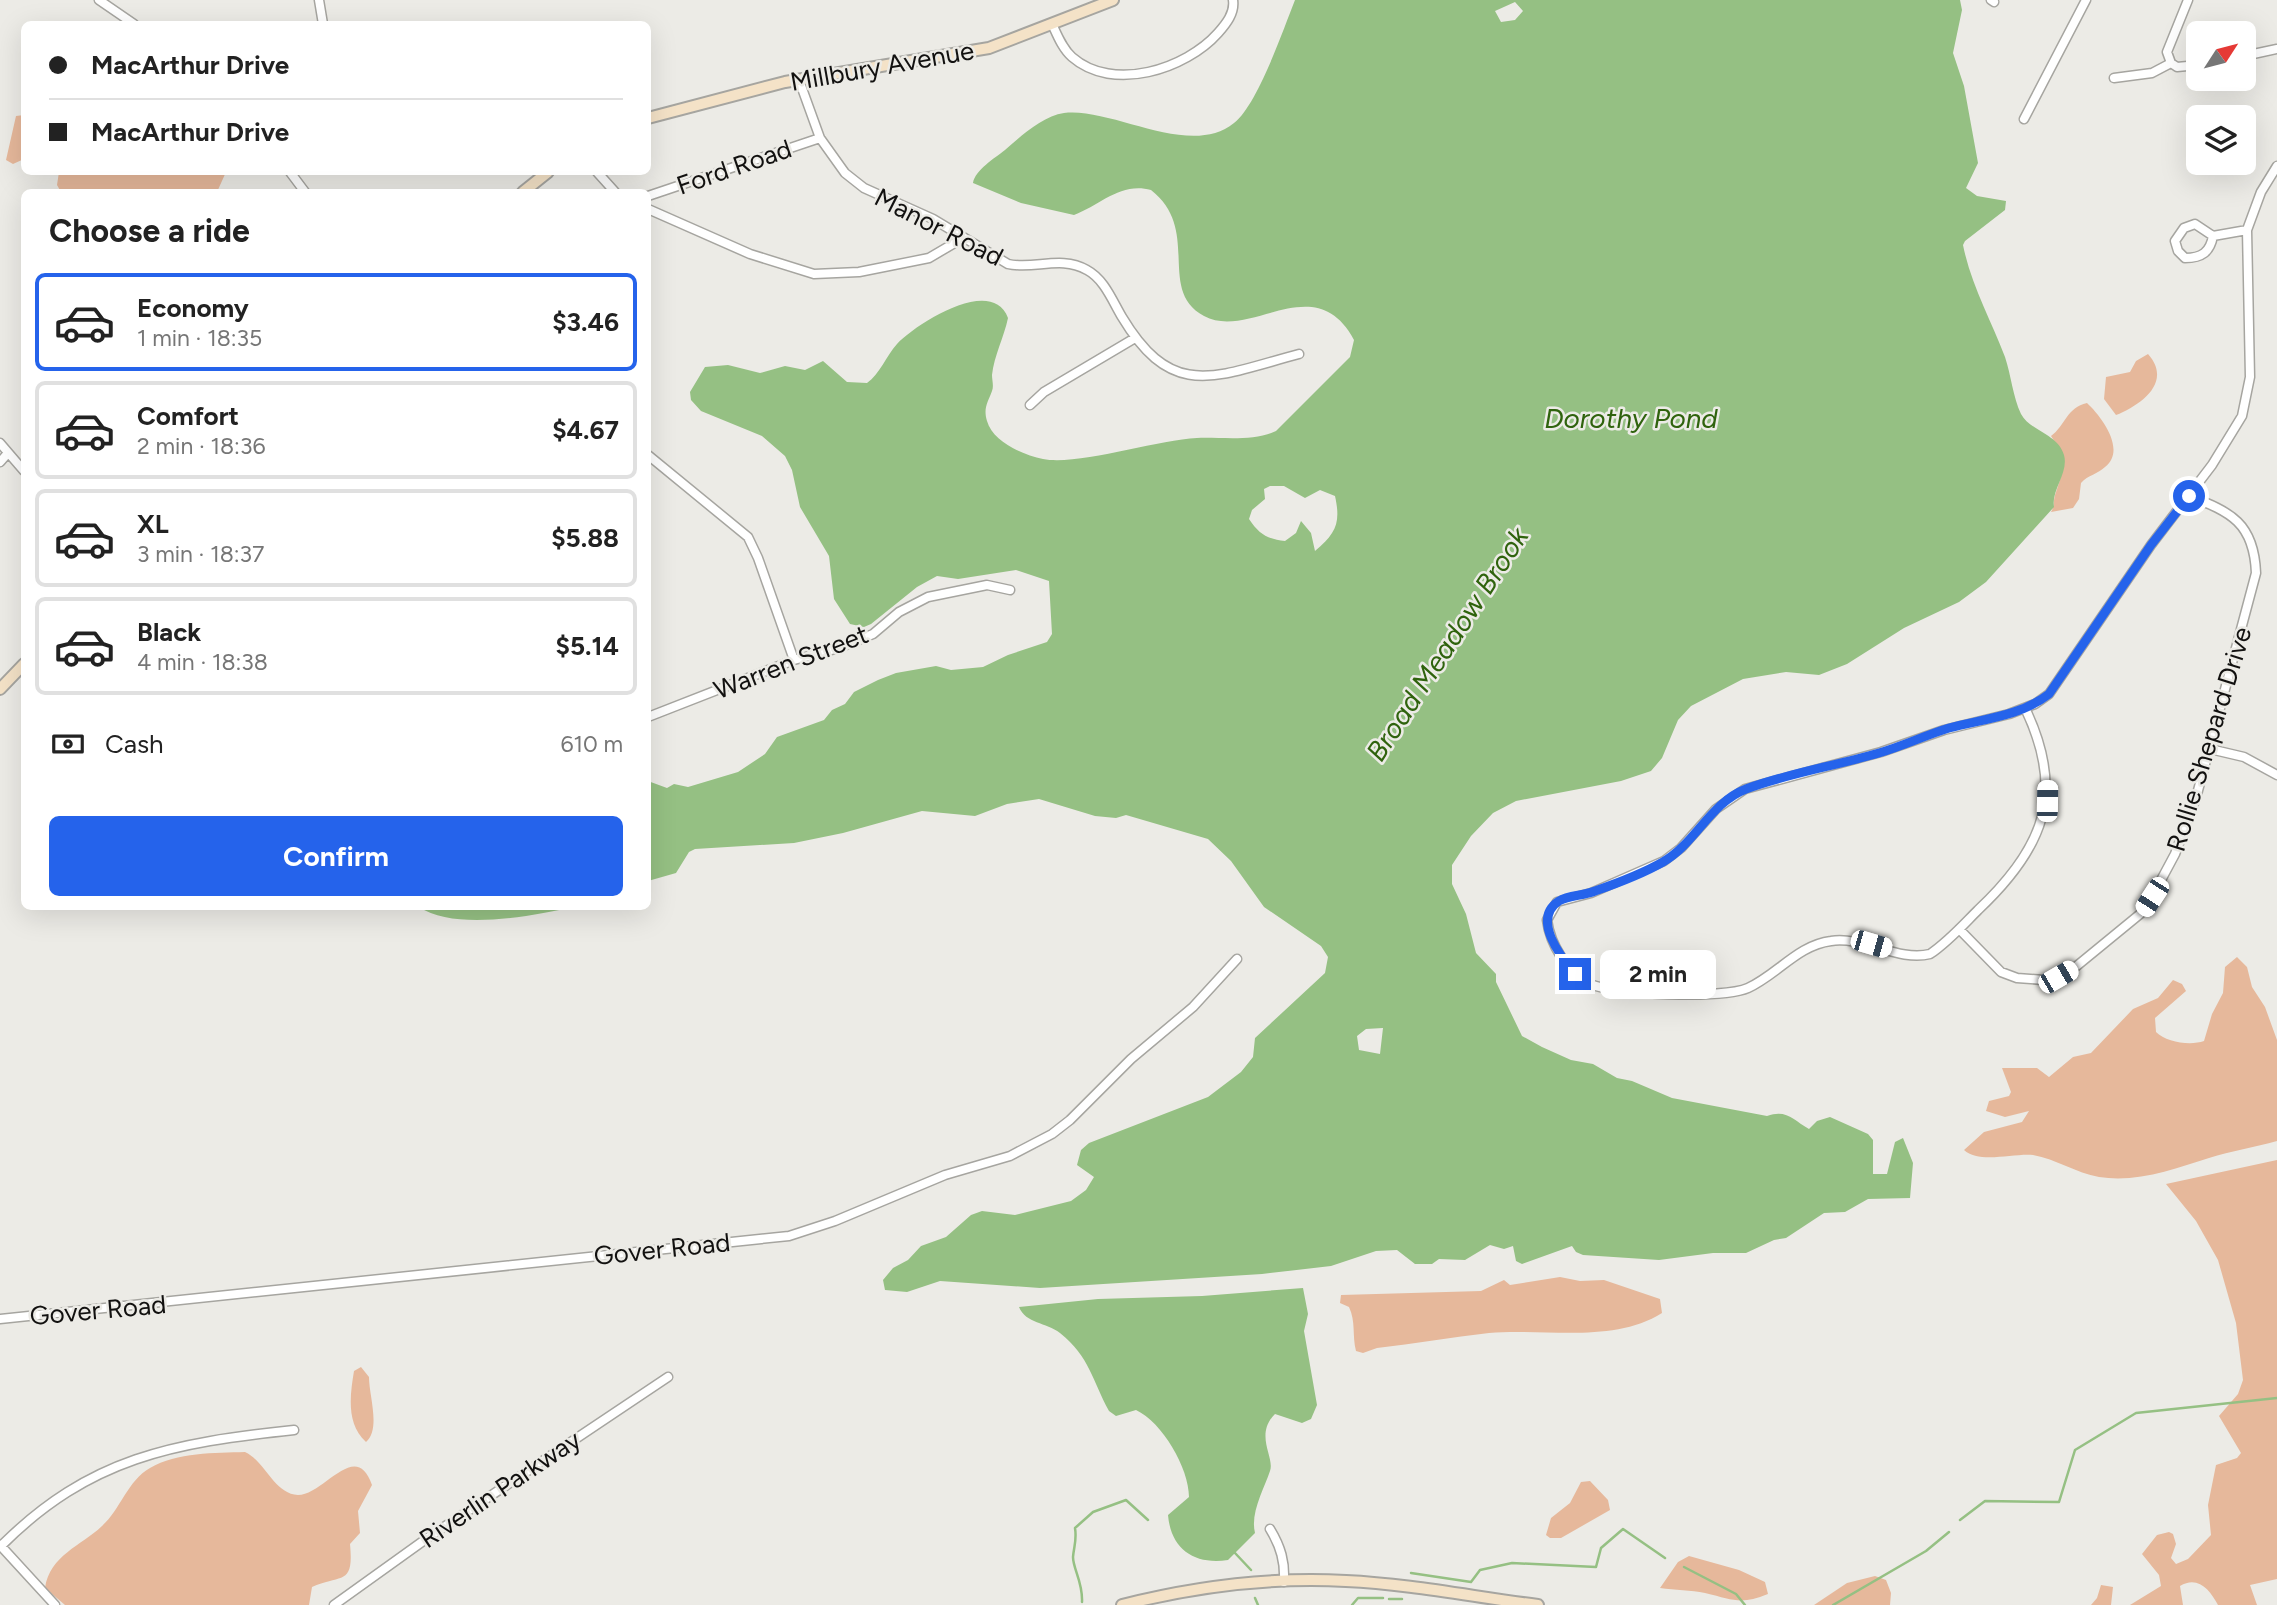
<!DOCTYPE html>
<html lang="en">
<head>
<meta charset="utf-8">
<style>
  body { margin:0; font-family:Figtree,sans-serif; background:#f6f6f6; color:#222; height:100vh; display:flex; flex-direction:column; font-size:26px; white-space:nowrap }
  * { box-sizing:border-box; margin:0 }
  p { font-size:23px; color:#767676 }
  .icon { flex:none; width:38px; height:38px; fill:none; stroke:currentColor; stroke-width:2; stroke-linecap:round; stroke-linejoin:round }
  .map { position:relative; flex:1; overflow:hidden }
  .side { position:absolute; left:21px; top:189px; width:630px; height:721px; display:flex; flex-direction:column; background:#fff; border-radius:10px; box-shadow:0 7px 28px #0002 }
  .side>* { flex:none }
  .top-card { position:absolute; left:21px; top:21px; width:630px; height:154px; border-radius:10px; box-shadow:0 7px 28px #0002; display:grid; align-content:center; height:154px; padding:0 28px; background:#fff }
  .needle { width:46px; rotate:54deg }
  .tools { position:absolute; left:2186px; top:21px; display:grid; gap:14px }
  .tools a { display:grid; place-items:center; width:70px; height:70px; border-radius:10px; background:#fff; box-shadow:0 7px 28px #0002; font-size:35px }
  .end { position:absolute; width:32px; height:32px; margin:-16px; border:9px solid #2563eb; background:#fff; box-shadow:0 0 0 4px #fff }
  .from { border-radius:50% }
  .bubble { position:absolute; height:49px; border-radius:10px; background:#fff; box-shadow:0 7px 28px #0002; font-size:23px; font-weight:700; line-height:49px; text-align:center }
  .car { position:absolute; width:21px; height:42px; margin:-21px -10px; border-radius:9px; box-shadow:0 0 5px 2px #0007; background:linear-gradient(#fff 24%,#345 0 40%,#fff 0 76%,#345 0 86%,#fff 0) }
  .top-card b { display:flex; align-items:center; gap:24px; height:66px; font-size:26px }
  .top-card b+b { border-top:2px solid #e0e0e0 }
  .top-card i { width:18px; height:18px; background:#222 }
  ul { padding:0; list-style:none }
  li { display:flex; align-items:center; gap:21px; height:98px; margin:0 14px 10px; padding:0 14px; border:4px solid #e0e0e0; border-radius:10px }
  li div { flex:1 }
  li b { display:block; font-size:26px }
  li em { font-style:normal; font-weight:700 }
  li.active { border-color:#2563eb }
  li>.icon { width:63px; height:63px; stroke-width:1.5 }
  h2 { padding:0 28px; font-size:32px; line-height:84px }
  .pay { display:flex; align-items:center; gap:18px; height:77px; padding:0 28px; font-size:26px }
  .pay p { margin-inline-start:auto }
  .cta { display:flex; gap:14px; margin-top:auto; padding:14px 28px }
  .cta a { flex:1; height:80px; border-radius:10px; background:#2563eb; color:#fff; font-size:28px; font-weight:700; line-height:80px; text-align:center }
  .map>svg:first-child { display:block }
  .green { fill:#e6b89b }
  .water { fill:#95c083; fill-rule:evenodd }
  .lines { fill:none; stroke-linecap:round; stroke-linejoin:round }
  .stream { stroke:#95c083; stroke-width:2.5 }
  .street-casing { stroke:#a6a5a0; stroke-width:11 }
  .secondary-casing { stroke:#a6a5a0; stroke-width:14 }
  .street { stroke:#fff; stroke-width:8 }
  .secondary { stroke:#f4e2c7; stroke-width:10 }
  .route { stroke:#2563eb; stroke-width:9 }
  .labels { text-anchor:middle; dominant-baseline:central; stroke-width:5; stroke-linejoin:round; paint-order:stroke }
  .street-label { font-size:26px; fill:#121110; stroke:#ecebe6 }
  .water-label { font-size:28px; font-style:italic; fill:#2f630d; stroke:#ecebe6 }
</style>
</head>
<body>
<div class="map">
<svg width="2277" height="1605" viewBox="0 0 2277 1605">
  <rect width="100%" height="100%" fill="#ecebe6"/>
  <path class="green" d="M24 115V159L13 164 6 160 16 116Z
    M59 172H226L217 192H61L57 185Z
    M2148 354C2173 382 2141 405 2116 415L2104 399 2106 377 2130 372 2136 361Z
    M2087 403C2101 416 2127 450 2105 467 2098 474 2088 475 2081 483L2079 499 2073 508 2051 512C2055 505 2053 502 2055 495 2064 468 2068 461 2051 436 2065 426 2067 407 2087 403Z
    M2237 957 2247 967 2252 987 2265 1007 2277 1040V1141C2255 1147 2231 1151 2209 1158 2174 1169 2137 1183 2099 1177 2076 1173 2056 1159 2033 1155 2014 1153 1979 1164 1964 1150L1984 1132 2022 1122 2029 1111 2005 1117 1986 1111 1989 1101 2009 1096 2011 1092 2002 1068H2037L2049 1077 2073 1057 2091 1053 2133 1009 2158 998 2173 980 2182 984 2186 991 2155 1018 2156 1032C2166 1042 2190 1046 2204 1041L2212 1014 2223 993 2225 967Z
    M2277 1160V1579L2250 1585 2257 1605H2218C2210 1590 2198 1575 2180 1586L2183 1605H2130L2161 1586 2159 1575 2142 1554 2157 1535 2169 1532 2173 1534 2176 1544 2171 1558 2176 1564 2188 1559 2211 1535 2208 1505 2216 1465 2237 1458 2241 1453 2219 1416 2238 1394 2243 1380 2236 1323 2218 1260 2196 1221 2166 1184Z
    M1560 1277 1580 1281 1604 1280 1660 1299 1662 1313C1613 1344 1544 1328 1489 1333 1452 1337 1414 1344 1377 1348L1363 1353 1356 1351C1352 1335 1356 1322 1349 1307L1340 1303 1341 1295 1481 1291 1504 1280 1510 1285Z
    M361 1367 369 1377C369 1396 381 1429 366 1442 346 1424 350 1395 354 1371Z
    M245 1452C265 1461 274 1494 298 1495 324 1495 356 1438 372 1485L358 1511 360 1533 350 1544C354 1586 342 1574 312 1587L309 1605H65L45 1588C50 1555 81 1546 102 1526 120 1510 128 1480 150 1468 177 1452 215 1453 245 1452Z
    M1590 1481 1608 1500 1610 1510 1561 1538H1550L1546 1535 1551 1518 1570 1503 1581 1482Z
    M1689 1556 1739 1570 1765 1582 1768 1594C1741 1605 1734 1600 1705 1593 1691 1590 1675 1590 1660 1588L1678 1562Z
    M1875 1576 1886 1580 1891 1593 1890 1605H1814L1847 1583Z
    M2101 1585 2113 1587 2111 1605H2091L2097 1598Z"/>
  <path class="water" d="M1295 0H1960L1962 10 1953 53 1964 86 1978 163 1966 188 1977 196 2006 201 2005 210 1965 241 1963 245C1971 285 1991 320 2005 357 2011 375 2013 397 2021 414 2030 431 2058 434 2064 455 2069 473 2051 490 2054 507L1986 582 1959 602 1904 628 1847 664 1819 675 1786 672 1743 679 1691 706 1678 720 1662 758 1651 771 1621 781 1516 801 1493 813 1471 836 1452 865V884L1466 914 1476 953 1496 974V982L1522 1036 1542 1047 1571 1060 1593 1064 1617 1078 1632 1081 1672 1098 1767 1116C1787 1109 1793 1120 1809 1129L1817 1121 1830 1117 1868 1134 1873 1140V1174H1887L1895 1142 1903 1138 1913 1163 1910 1198 1868 1199 1845 1212 1824 1213 1786 1238 1774 1240 1746 1253H1713L1659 1260 1583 1255 1576 1252 1572 1246 1522 1264 1516 1261 1513 1246 1504 1249 1490 1245 1465 1260 1439 1259 1432 1264H1415L1397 1250 1376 1251 1331 1266 1262 1274 1040 1288 940 1281 907 1292 885 1290 883 1280 893 1268 908 1260 921 1246 946 1237 971 1215 982 1211 1015 1215 1071 1201 1086 1190 1094 1177 1077 1165 1081 1150 1089 1143 1208 1097 1241 1072 1253 1057 1255 1038 1325 973 1328 957 1321 946 1264 907 1231 861 1208 839 1126 815 1116 818 1095 816 1039 799 1007 804 975 816 922 811 843 833 794 843 695 849 689 852 676 873 648 881V781L667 788 674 784 688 787 738 772 765 754 777 737 824 720 832 710 845 704 854 692 878 680 896 673 936 666 951 670 983 667 1008 655 1047 642 1052 634 1049 581 1016 570 958 579 937 576 917 587 871 624 864 627 850 624 834 599 829 556 800 507 792 470 785 456 762 436 701 411 691 400 690 392 705 367 728 365 760 373 785 366 805 370 823 361 847 382 867 383C880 374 886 356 897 344 916 324 992 275 1008 318 1004 337 994 356 992 375 992 380 994 386 992 391 988 402 983 408 987 421 993 442 1023 455 1043 459 1077 466 1156 440 1197 438 1222 437 1253 442 1276 431L1350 357 1354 340C1315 267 1250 341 1204 316 1156 290 1202 230 1151 190 1120 182 1101 205 1074 215L1021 203 973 183C975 170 995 158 1005 150 1021 136 1043 116 1064 113 1112 107 1190 159 1234 123 1258 104 1283 30 1295 0ZM1515 2 1523 11 1515 20 1501 22 1495 11ZM1270 486H1284L1305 498 1320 490 1335 496C1341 523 1336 533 1315 551L1311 533 1301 521 1296 533 1285 541C1267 539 1259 534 1249 519L1252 510 1265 499 1264 489ZM1383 1028 1380 1054 1359 1050 1357 1036 1366 1029Z
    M419 907V906L573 907C533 916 454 931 419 907Z
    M1303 1288 1308 1314 1304 1331 1317 1405 1311 1419 1302 1423 1275 1414C1254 1435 1275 1457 1270 1471 1264 1489 1250 1513 1255 1533L1228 1560C1195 1565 1171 1550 1168 1515L1189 1497C1189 1468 1162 1422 1136 1410L1116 1416 1109 1411C1092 1380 1090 1357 1060 1333 1046 1322 1026 1324 1019 1307L1098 1299 1202 1296Z"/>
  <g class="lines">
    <path class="stream" d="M1960 1520 1985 1501 2059 1502 2075 1450 2136 1413 2277 1398
      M1235 1553 1251 1570
      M1684 1567 1736 1594 1745 1605
      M1411 1573 1471 1582 1480 1570 1512 1563 1596 1567 1601 1548 1623 1529 1665 1558
      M1255 1598 1258 1605
      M1389 1599H1402
      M1082 1602C1083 1582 1073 1569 1073 1557 1074 1546 1077 1540 1075 1528L1093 1512 1126 1500 1148 1520
      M1352 1605 1358 1598H1383
      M1833 1605 1926 1551 1949 1532"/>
    <defs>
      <path id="street" d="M99 0 134 24
        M319 0 323 24
        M1991 0 1994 2
        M1053 26C1058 37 1063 49 1072 57 1113 93 1186 69 1218 33 1226 24 1235 13 1233 0
        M2244 56 2277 49
        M2171 63 2167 52 2188 0
        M2114 78 2152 73 2171 63 2177 67 2198 65
        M799 80 820 138 845 173 864 188 933 219 1008 264C1034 270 1061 255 1087 270 1104 279 1112 300 1122 317 1173 402 1216 376 1299 354
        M2024 119 2086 0
        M290 172 305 192
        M597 172 615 192
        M648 196 820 138
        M648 209 750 254 814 274 859 272 929 258 963 238
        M2213 236 2195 224 2184 228 2175 241 2178 251 2185 258C2202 258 2210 252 2213 236L2247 230
        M1030 405 1044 392 1135 338
        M0 443 24 471
        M648 455 748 537 758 558 794 660
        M0 462 8 453
        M2025 708C2066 793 2044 848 1978 910 1963 925 1948 942 1930 954 1898 962 1864 936 1831 941 1798 945 1777 975 1748 988 1723 999 1616 995 1590 984 1568 974 1550 944 1547 920L1557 902 1591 893 1664 861 1681 848 1716 809 1745 789 1881 752 1944 730 2009 714 2035 704 2049 694 2151 545 2212 465 2242 416 2250 377 2247 230 2261 192 2277 166
        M648 717 794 660 839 648 873 634 899 612 928 597 987 585 1010 590
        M2210 749 2244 757 2277 775
        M1959 929 2001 972 2017 978 2044 980 2058 977 2073 969 2145 910 2175 854 2196 798 2256 573C2254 523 2231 512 2189 496
        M0 1319 789 1236 835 1221 945 1175 1010 1156 1052 1134 1070 1120 1131 1059 1193 1007 1237 959
        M1270 1529C1281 1547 1285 1562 1284 1582
        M0 1545 55 1605
        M1 1546C90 1457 173 1443 294 1430
        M334 1605 426 1539 668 1377"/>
      <path id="secondary" d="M648 118 785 82 989 48 1113 0
        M523 192 548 172
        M0 689 24 664
        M1122 1605C1193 1587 1272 1577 1346 1581 1410 1584 1474 1597 1538 1605"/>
    </defs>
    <use href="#street" class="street-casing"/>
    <use href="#secondary" class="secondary-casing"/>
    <use href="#street" class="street"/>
    <use href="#secondary" class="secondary"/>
  </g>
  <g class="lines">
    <path class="route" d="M1575 974C1561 957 1531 919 1559 901 1569 895 1583 896 1595 891 1618 883 1642 874 1663 862 1696 843 1710 803 1746 789 1789 773 1835 766 1879 753 1903 746 1926 735 1949 728 1983 719 2021 716 2049 694L2151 545 2189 496"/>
  </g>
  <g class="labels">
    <g class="street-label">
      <text transform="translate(882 66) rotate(-10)">Millbury Avenue</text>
      <text transform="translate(734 167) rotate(-19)">Ford Road</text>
      <text transform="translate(939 227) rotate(27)">Manor Road</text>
      <text transform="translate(791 662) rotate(-21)">Warren Street</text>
      <text transform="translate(2209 739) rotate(-73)">Rollie Shepard Drive</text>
      <text transform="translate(662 1249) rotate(-6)">Gover Road</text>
      <text transform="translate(98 1310) rotate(-5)">Gover Road</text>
      <text transform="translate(500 1489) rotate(-34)">Riverlin Parkway</text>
    </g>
    <g class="water-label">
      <text x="1631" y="418">Dorothy Pond</text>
      <text transform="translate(1447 644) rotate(-57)">Broad Meadow Brook</text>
    </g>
  </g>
</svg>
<div class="tools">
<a><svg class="needle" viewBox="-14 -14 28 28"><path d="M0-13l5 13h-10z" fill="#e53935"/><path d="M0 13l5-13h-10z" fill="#767676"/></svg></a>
<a><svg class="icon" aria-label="layers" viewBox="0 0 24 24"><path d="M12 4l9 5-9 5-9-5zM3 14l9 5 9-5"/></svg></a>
</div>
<i class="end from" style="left:2189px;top:496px"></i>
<i class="end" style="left:1575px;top:974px"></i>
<div class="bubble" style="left:1600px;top:950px;width:116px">2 min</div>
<i class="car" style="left:2047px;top:801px;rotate:1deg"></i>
<i class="car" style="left:2152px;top:897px;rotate:213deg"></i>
<i class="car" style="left:1871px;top:944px;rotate:106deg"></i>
<i class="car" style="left:2058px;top:977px;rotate:60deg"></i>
<div class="top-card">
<b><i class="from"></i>MacArthur Drive</b>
<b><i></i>MacArthur Drive</b>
</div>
<section class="side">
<h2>Choose a ride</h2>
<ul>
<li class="active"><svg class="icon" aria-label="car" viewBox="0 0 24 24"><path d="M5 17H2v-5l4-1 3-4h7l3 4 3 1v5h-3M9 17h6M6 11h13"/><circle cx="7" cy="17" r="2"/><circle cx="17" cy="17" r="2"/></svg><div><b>Economy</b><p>1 min · 18:35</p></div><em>$3.46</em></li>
<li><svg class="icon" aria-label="car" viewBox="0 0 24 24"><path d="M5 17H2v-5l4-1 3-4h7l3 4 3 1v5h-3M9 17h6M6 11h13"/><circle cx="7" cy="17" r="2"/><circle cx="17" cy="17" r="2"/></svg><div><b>Comfort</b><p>2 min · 18:36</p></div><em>$4.67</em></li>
<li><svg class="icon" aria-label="car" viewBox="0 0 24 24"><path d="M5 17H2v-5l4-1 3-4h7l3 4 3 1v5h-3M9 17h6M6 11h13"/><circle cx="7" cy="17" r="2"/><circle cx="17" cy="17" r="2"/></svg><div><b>XL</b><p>3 min · 18:37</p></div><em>$5.88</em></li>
<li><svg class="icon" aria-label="car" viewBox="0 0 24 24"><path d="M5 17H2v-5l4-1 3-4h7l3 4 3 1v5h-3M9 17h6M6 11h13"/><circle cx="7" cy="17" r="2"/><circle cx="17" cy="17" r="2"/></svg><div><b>Black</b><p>4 min · 18:38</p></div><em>$5.14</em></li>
</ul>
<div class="pay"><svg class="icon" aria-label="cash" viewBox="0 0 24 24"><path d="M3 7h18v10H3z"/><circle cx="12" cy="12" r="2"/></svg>Cash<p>610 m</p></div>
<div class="cta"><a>Confirm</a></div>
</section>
</div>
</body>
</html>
